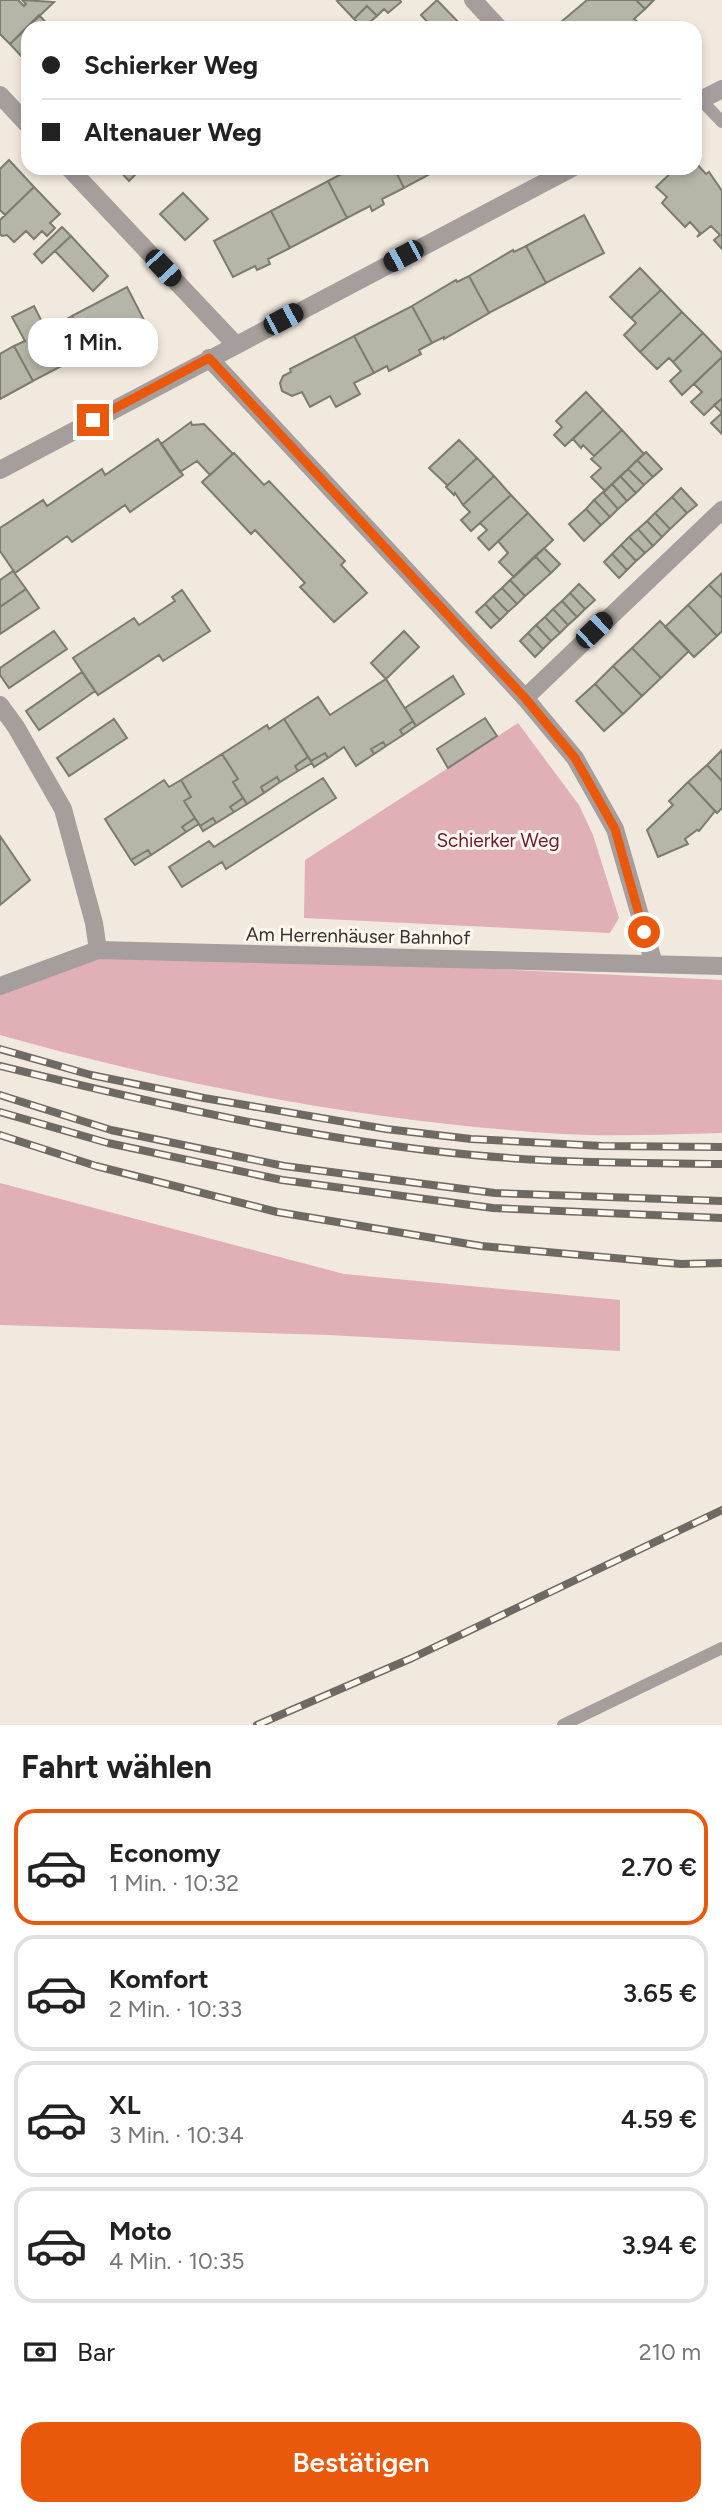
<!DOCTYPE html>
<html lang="de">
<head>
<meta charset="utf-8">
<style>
  body { margin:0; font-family:Figtree,sans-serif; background:#f2f2f2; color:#222; height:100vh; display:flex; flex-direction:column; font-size:26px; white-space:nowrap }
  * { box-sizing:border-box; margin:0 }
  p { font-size:23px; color:#767676 }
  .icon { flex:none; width:38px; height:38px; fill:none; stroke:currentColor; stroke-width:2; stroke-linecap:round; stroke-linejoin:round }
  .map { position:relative; height:1725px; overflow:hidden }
  .drawer { display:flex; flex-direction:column; background:#fff; flex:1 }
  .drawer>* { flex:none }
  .top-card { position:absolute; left:21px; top:21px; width:681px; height:154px; border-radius:21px; box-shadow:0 4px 10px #0003; display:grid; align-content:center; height:154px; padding:0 21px; background:#fff }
  .end { position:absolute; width:32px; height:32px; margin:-16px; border:9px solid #ea580c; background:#fff; box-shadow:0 0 0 4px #fff }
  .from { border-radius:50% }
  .bubble { position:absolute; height:49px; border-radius:21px; background:#fff; box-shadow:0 4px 10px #0003; font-size:23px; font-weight:600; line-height:49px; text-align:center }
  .car { position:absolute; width:21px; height:42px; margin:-21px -10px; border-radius:9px; box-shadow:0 0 5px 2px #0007; background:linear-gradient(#222 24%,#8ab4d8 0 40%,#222 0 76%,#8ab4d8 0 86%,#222 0) }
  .top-card b { display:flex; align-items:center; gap:24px; height:66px; font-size:26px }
  .top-card b+b { border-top:2px solid #e0e0e0 }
  .top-card i { width:18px; height:18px; background:#222 }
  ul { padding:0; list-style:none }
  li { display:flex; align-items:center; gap:21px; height:116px; margin:0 14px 10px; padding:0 7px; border:4px solid #e0e0e0; border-radius:21px }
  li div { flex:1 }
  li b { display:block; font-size:26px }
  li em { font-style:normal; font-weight:600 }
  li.active { border-color:#ea580c }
  li>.icon { width:63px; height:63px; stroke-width:1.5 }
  h2 { padding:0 21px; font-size:32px; line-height:84px }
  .pay { display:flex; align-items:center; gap:18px; height:77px; padding:0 21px; font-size:26px }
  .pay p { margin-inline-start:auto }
  .button { display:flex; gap:14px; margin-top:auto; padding:14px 21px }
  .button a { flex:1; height:80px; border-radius:21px; background:#ea580c; color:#fff; font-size:28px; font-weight:600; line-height:80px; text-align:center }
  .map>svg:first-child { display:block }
  .green { fill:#e1afb6 }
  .building { fill:#b5b5a8; stroke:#7b7c6f; stroke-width:2 }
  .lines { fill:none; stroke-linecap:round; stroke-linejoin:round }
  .service { stroke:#a59e9c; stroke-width:12 }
  .minor { stroke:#a59e9c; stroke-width:18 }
  .rail-casing { stroke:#6e6962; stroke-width:8 }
  .rail { stroke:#fef7ee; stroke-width:5; stroke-dasharray:16; stroke-linecap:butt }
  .route { stroke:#ea580c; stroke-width:9 }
  .labels { text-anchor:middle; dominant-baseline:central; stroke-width:6; stroke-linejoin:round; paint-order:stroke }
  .park-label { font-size:19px; fill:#6b1931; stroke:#fef7ee }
  .street-label { font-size:19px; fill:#35322d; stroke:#fef7ee }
</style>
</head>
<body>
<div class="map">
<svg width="722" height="1725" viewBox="0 0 722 1725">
  <rect width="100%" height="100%" fill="#f2e9de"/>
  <path class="green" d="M518 723 579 805 593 835 619 918 610 933 304 918 305 860Z
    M98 950 722 980V1133C669 1134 616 1137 563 1134 372 1122 184 1087 0 1035V979Z
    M0 1183 344 1274 620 1300V1351L329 1335 0 1325Z"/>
  <path class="building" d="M0 0H18L24 6 26 4 22 0 54 2 10 44 0 34Z
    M339 0H400L401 2 388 13 384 9 377 16 367 6 354 19 337 1Z
    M437 0 464 28H433L421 15Z
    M587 0H636L645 9 634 19 638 22 632 28H554Z
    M636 0H654L645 9Z
    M367 6 377 16 363 28 354 19Z
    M39 15 51 28H28V67L22 60 24 59 10 44Z
    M9 160 34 187 5 215 0 210V169Z
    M695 162 706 174 709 172 722 191V249L714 240 720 235 711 226 697 237 700 233 690 222 685 227 662 203 667 197 656 187 676 168H695Z
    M117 168H142L129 181Z
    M353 168H394L404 188 382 199 384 204 372 211 370 206 347 218 328 181Z
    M394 168H441L404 188Z
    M328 181 347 218 290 248 271 211Z
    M34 187 60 214 50 223 55 228 47 236 42 231 34 239 26 231 14 242 7 235 2 236 0 234V220Z
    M183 193 208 219 185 240 160 214Z
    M271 211 290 248 268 259 270 264 257 270 255 266 233 277 214 241Z
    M584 215 604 253 546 283 526 246Z
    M62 227 71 236 42 263 34 254Z
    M71 236 108 276 93 291 55 251Z
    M526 246 546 283 489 313 469 276 513 250 514 252Z
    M640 268 661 290 631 318 610 297Z
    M469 276 489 313 444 339V337L432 343 412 306 456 280 457 282Z
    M127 287 145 322 90 351 72 316Z
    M661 290 682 312 640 352 624 335 636 323 631 318Z
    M34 306 46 330 72 316 90 351 33 381 14 346 25 341 12 317Z
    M412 306 432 343 419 350 421 354 389 371 387 366 374 373 354 336Z
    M682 312 703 333 673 362 669 358 657 369 640 352Z
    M703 333 722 353V357L682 395 670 381 681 371 673 362Z
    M354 336 374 373 354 383 360 394 336 407 330 396 310 407 302 392 292 396 282 391 280 383 283 376 291 372 290 369Z
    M14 346 33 381 0 399V354Z
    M722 357V398L704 415 691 402 702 392 694 384Z
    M586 392 603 410 565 446 554 435 562 427 556 421Z
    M722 398V434L711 423 722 413 714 405Z
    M603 410 622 430 594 456 583 445 581 448 573 439Z
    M191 422 192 425 204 424 233 454 210 475 197 461 180 472 161 444Z
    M622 430 644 454 605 491 591 477 601 468 591 459Z
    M158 439 183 475 130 512 125 505 72 542 67 536 15 573 0 551V528L43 500 47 506 102 469 105 475Z
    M459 440 477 458 446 487 447 485 429 468Z
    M646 452 662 469 653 477 637 460Z
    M234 453 264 485 269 481 345 561 341 565 367 593 334 622 300 587 305 583 272 548 255 530 251 534 202 482Z
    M477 458 494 476 463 505 455 493 454 495 446 487Z
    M637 460 653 477 644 485 628 469Z
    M628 469 644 485 636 493 620 476Z
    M494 476 511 495 471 531 461 520 470 512 463 505Z
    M620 476 636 493 627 501 612 484Z
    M612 484 627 501 618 509 603 492Z
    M681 488 697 505 687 513 672 497Z
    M603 492 618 509 610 517 594 500Z
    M511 495 528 513 489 550 478 538 487 530 480 523Z
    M672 497 687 513 670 529 655 513Z
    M594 500 610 517 601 525 586 509Z
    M586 509 601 525 584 541 569 524Z
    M528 513 553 540 514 577 499 562 508 553 498 541Z
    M655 513 670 529 662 537 647 521Z
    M647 521 662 537 653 546 638 529Z
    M638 529 653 546 645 553 629 537Z
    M629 537 645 553 636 561 621 545Z
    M621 545 636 561 627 570 612 554Z
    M544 548 560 564 551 573 535 556Z
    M612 554 627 570 619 578 604 562Z
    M535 556 551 573 525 596 510 580Z
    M13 571 26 589 0 607V580Z
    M722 573V598L709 585Z
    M510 580 525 596 517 604 502 588Z
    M579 584 595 600 585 609 570 593Z
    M709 585 722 598V631L717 636 688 605Z
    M502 588 517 604 508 612 493 596Z
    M26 589 39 608 0 634V607Z
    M182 590 210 631 163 661 159 655 98 695 73 658 134 618 139 625 175 601 172 597Z
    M570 593 585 609 577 617 562 601Z
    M493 596 508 612 500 620 485 604Z
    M562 601 577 617 568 625 553 609Z
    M485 604 500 620 491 628 476 612Z
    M688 605 717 636 694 657 665 627Z
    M553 609 568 625 560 633 545 617Z
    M545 617 560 633 551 641 536 625Z
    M660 621 689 651 661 678 632 648Z
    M536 625 551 641 543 649 528 633Z
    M54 631 67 649 9 688 0 675V668Z
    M404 631 419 647 386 679 371 663Z
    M528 633 543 649 535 657 520 641Z
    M632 648 661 678 642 696 613 666Z
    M613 666 642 696 623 714 595 684Z
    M82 672 95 691 39 730 26 711Z
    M453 676 464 694 416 726 405 708Z
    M386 679 413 721 400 730 403 735 386 746 383 742 371 749 374 754 356 766 344 747 328 758 325 753 311 761 284 719 318 697 330 715Z
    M595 684 623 714 604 731 576 701Z
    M485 718 497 736 448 768 437 749Z
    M114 719 127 738 69 776 57 758Z
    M284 719 308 757 295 766 298 771 280 782 277 777 261 787 264 793 247 804 233 782 238 779 222 754 267 725 269 729Z
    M413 721 416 726 403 735 400 730Z
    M383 742 386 746 374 754 371 749Z
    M722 750V781L707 765Z
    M325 753 328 758 314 767 311 761Z
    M222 754 238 779 233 782 243 798 230 807 234 812 216 823 213 818 200 826 184 801 191 797 181 780Z
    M308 757 312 763 298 771 295 766Z
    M707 765 722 781V808L717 813 688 782Z
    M277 777 280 782 264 793 261 787Z
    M323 778 336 798 226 869 222 862 182 887 169 867 209 841 214 847Z
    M164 780 169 787 181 780 191 797 184 801 195 818 182 827 186 832 151 855 148 850 131 860 105 819Z
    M688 782 715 811 699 831 697 830 685 839 688 844 658 857 647 830 673 805 669 801Z
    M243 798 247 804 234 812 230 807Z
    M195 818 199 824 186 832 182 827Z
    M213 818 216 823 203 831 200 826Z
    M0 836 30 880 0 905Z
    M148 850 151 855 135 865 131 860Z"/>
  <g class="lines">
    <path class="service" d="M701 100 722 122
      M563 1725 722 1648"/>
    <path class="minor" d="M473 0 499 28
      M0 95 28 125
      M695 103 722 89
      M69 168 235 344
      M209 358 525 698 575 758 615 829 654 964
      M0 470 572 168
      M525 698 722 510
      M0 705 16 727 63 809 94 923 98 950
      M0 986 98 950 722 966"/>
    <defs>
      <path id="rail" d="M0 1049 91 1075 204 1098 386 1129 471 1139 602 1146 722 1147
        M0 1066C156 1104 313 1140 473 1155 556 1163 639 1163 722 1164
        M0 1095 111 1130 284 1166 495 1193 722 1201
        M0 1112 108 1143 282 1180 493 1208 722 1218
        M0 1135 96 1166 277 1212 481 1246 681 1264 722 1263
        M257 1725 412 1658 722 1510"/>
    </defs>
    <use href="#rail" class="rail-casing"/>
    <use href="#rail" class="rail"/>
  </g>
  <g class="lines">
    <path class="route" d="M93 420 209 358 525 698 575 758 615 829 644 932"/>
  </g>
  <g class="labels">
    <g class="park-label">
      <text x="498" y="840">Schierker Weg</text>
    </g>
    <g class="street-label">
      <text transform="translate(358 936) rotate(1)">Am Herrenhäuser Bahnhof</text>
    </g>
  </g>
</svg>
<i class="end from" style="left:644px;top:932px"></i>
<i class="end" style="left:93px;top:420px"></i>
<div class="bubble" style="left:28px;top:318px;width:130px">1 Min.</div>
<i class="car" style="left:403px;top:256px;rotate:242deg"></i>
<i class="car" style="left:163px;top:268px;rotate:137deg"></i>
<i class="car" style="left:283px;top:319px;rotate:62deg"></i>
<i class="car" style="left:594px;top:630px;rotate:46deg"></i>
<div class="top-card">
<b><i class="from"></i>Schierker Weg</b>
<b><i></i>Altenauer Weg</b>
</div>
</div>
<section class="drawer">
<h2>Fahrt wählen</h2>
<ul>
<li class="active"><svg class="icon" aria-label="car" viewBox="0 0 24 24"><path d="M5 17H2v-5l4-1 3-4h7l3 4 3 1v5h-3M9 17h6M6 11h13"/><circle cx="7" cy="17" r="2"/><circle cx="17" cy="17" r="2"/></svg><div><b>Economy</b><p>1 Min. · 10:32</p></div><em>2.70 €</em></li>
<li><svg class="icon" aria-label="car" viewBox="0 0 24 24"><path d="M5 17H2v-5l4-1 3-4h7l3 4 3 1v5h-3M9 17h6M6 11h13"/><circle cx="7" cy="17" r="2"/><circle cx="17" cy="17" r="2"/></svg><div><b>Komfort</b><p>2 Min. · 10:33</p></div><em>3.65 €</em></li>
<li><svg class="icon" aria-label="car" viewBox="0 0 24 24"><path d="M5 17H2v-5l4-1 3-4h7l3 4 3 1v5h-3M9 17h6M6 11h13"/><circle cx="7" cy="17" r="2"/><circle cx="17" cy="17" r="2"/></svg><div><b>XL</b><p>3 Min. · 10:34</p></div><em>4.59 €</em></li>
<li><svg class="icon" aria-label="car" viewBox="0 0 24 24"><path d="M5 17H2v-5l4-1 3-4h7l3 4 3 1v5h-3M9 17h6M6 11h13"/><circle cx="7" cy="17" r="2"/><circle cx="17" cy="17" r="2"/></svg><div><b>Moto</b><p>4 Min. · 10:35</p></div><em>3.94 €</em></li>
</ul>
<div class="pay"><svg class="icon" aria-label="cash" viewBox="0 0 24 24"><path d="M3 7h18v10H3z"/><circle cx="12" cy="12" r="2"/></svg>Bar<p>210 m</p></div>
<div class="button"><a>Bestätigen</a></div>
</section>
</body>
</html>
